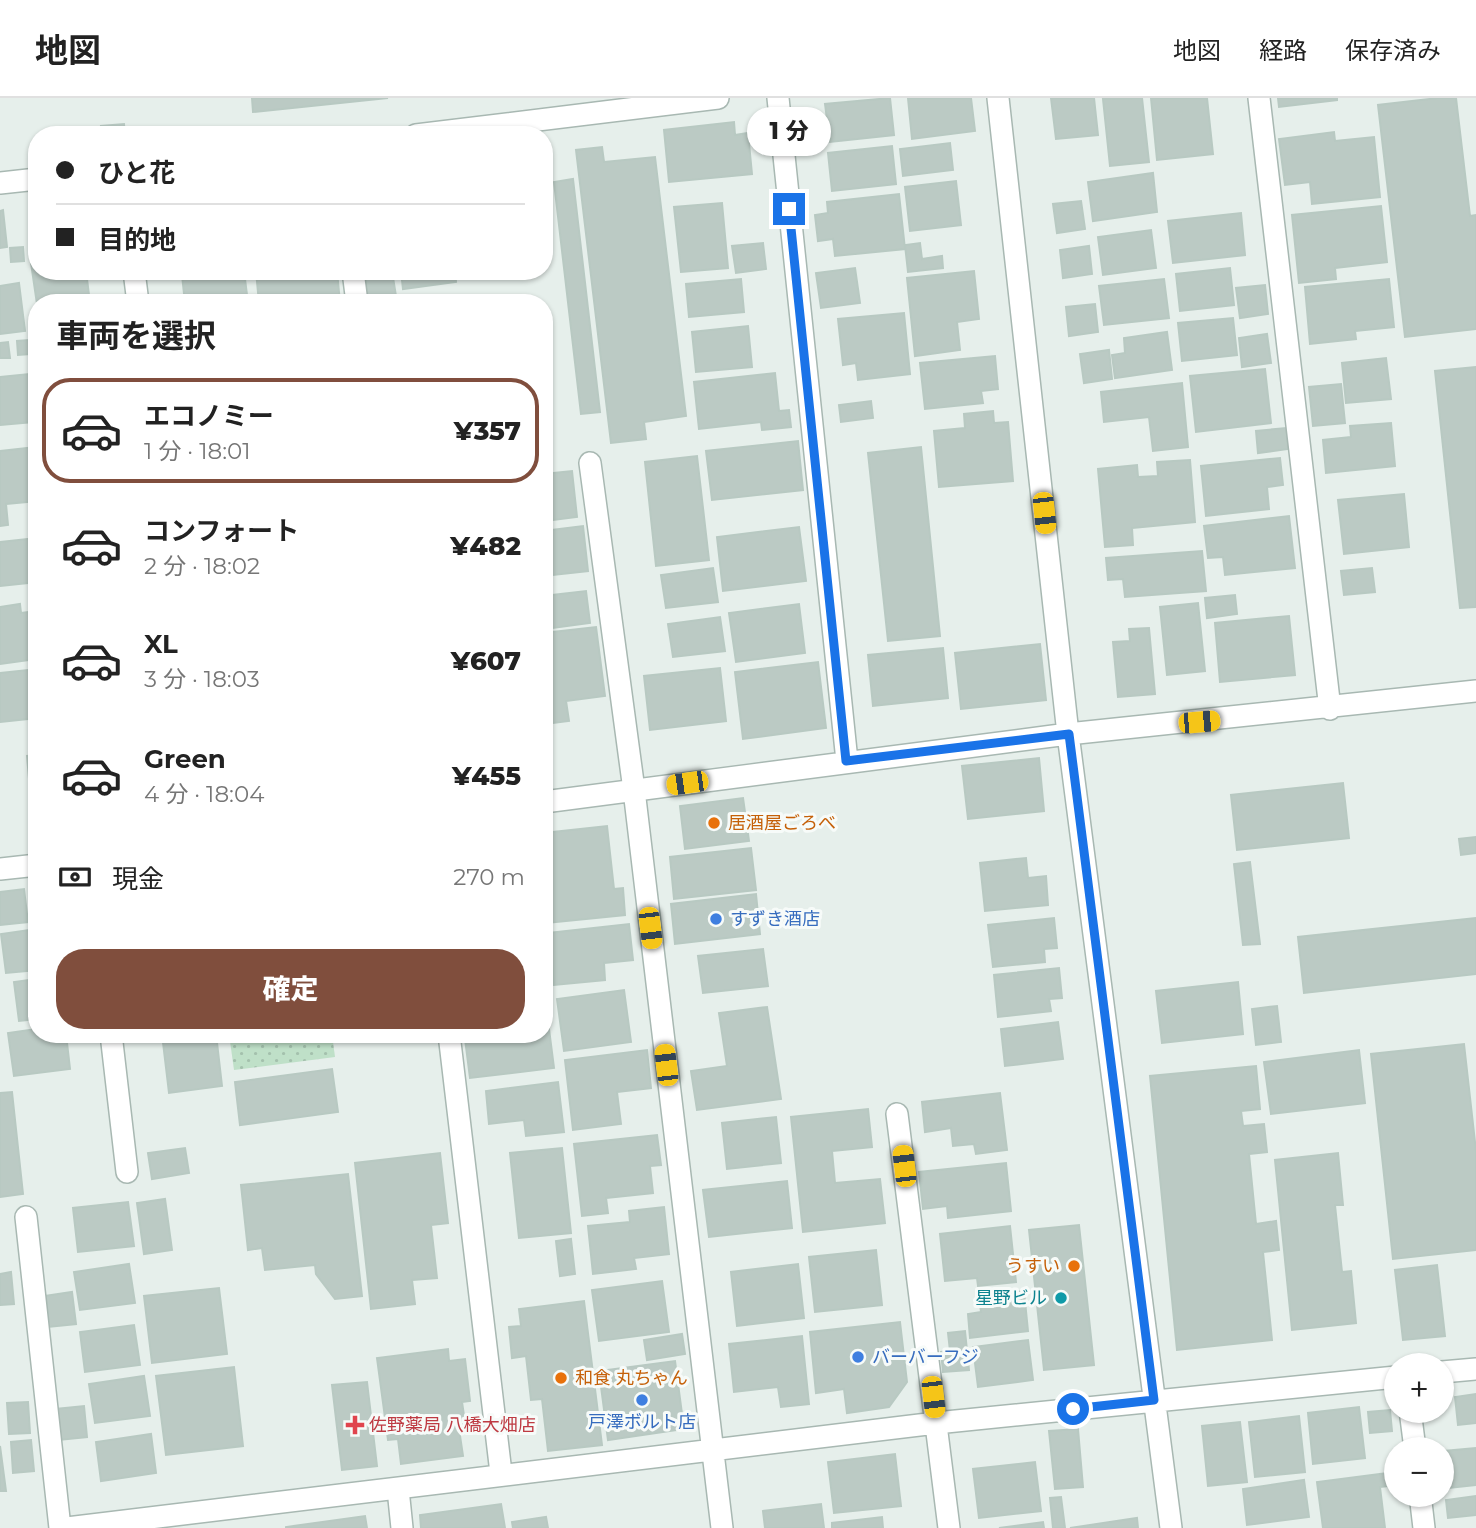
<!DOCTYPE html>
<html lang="ja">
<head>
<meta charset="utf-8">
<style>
  body { margin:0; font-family:Montserrat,"Noto Sans JP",sans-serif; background:#f2f2f2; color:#222; height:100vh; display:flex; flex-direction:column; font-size:26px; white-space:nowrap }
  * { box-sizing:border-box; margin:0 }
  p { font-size:23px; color:#767676 }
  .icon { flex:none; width:38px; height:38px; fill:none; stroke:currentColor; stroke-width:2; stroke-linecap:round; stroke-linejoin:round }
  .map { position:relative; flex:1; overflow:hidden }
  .sheet { position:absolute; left:28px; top:196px; width:525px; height:749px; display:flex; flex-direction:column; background:#fff; border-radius:28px; box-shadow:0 2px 5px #0004 }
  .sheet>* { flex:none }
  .top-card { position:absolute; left:28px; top:28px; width:525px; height:154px; border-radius:28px; box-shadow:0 2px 5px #0004; display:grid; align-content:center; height:154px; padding:0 28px; background:#fff }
  .tools { position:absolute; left:1384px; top:1255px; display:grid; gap:14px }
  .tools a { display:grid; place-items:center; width:70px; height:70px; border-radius:50%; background:#fff; box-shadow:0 2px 5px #0004; font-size:35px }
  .end { position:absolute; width:32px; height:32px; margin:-16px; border:9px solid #1a73e8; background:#fff; box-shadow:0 0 0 4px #fff }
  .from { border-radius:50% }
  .bubble { position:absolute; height:49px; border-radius:24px; background:#fff; box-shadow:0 2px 5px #0004; font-size:23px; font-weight:800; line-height:49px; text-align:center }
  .car { position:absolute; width:21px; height:42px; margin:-21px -10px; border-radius:9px; box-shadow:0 0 5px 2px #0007; background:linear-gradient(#f5c518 24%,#345 0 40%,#f5c518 0 76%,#345 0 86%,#f5c518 0) }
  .top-card b { display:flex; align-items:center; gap:24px; height:66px; font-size:26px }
  .top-card b+b { border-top:2px solid #e0e0e0 }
  .top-card i { width:18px; height:18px; background:#222 }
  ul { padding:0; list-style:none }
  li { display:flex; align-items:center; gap:21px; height:105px; margin:0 14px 10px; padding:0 14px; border:4px solid transparent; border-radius:28px }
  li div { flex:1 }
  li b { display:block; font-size:26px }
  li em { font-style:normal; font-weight:800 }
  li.on { border-color:#804e3d }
  li>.icon { width:63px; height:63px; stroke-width:1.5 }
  h2 { padding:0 28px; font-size:32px; line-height:84px }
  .pay { display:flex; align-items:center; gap:18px; height:77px; padding:0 28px; font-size:26px }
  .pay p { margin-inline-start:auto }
  .primary-button { display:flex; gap:14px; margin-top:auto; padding:14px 28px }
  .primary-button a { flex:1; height:80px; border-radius:28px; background:#804e3d; color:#fff; font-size:28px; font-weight:800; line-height:80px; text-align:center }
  header { display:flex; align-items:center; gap:42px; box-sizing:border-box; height:98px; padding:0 35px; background:#fff; border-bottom:2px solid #e0e0e0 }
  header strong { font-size:33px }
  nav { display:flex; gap:38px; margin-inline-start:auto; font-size:24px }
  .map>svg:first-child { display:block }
  .grass { fill:url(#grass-dots) }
  .building { fill:#bbcac4; stroke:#b8c9c2; stroke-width:2 }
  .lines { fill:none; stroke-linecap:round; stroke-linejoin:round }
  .minor-casing { stroke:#a8b8b2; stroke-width:24 }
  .minor { stroke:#fff; stroke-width:21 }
  .route { stroke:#1a73e8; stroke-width:9 }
  .food-dot { fill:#e8710a; stroke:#f7fbf9; stroke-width:2.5 }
  .shop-dot { fill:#3f7fe0; stroke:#f7fbf9; stroke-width:2.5 }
  .culture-dot { fill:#0f9aa8; stroke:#f7fbf9; stroke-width:2.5 }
  .health-dot { fill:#e0444e; stroke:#f7fbf9; stroke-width:2.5 }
  .labels { text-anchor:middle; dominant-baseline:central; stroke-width:6; stroke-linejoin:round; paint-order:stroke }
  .food-label { font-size:18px; fill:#c56008; stroke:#f7fbf9; text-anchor:start }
  .shop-label { font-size:18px; fill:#366cbe; stroke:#f7fbf9; text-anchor:start }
  .culture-label { font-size:18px; fill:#0d838f; stroke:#f7fbf9; text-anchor:end }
  .health-label { font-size:18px; fill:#be3a42; stroke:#f7fbf9; text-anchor:start }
</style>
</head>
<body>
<header>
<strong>地図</strong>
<nav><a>地図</a><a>経路</a><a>保存済み</a></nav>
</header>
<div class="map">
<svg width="1476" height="1430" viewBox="0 0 1476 1430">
  <defs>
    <pattern id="grass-dots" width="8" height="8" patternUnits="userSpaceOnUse" patternTransform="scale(1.75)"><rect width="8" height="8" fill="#bfe0c8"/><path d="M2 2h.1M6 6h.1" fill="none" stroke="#a4c1ad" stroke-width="1.8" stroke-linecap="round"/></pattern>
  </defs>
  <rect width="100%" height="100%" fill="#e6efeb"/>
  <path class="grass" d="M229 936H332L335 959 234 972Z"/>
  <path class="building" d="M252 0H388L253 14Z
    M890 0 894 37 830 44 825 6Z
    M908 0H971L975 33 912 41Z
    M1051 0H1094L1098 37 1056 41Z
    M1142 0 1149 64 1110 68 1103 1Z
    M1151 0H1207L1213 56 1157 62Z
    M1278 0H1337V2L1279 9Z
    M1438 0H1456L1470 118 1476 117V231L1405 239 1378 7Z
    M734 24 735 37 748 35 752 76 669 84 664 32Z
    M124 26 125 37H102L101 28Z
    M1334 34 1335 43 1374 39 1380 99 1312 106 1310 84 1285 87 1279 41Z
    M950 45 953 72 903 78 900 51Z
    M892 48 896 86 832 93 828 55Z
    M602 49 604 64 655 59 686 318 644 324 646 341 611 345 576 52Z
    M1153 75 1157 114 1093 123 1088 84Z
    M573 81 600 314 581 316 554 84Z
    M956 83 961 127 910 133 905 89Z
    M899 96 905 151 835 158 833 141 818 143 815 117 828 115 827 104Z
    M1081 103 1085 131 1057 135 1053 106Z
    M722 105 728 170 681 174 674 109Z
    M1381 108 1387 164 1335 170 1336 181 1299 185 1292 117Z
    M3 112 7 149 0 150V113Z
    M1241 115 1245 157 1173 165 1168 123Z
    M1151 132 1156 170 1103 177 1098 139Z
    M763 145 766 171 736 175 732 148Z
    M920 145 922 161 942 158 943 170 908 174 905 147Z
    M1089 148 1092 176 1063 180 1060 152Z
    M23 149 24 163 11 164 10 150Z
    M37 164V173H86L90 205 37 206 31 165Z
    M855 170 860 205 821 210 816 175Z
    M1230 170 1234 207 1180 213 1176 176Z
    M211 173H244L248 205H185L182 177Z
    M256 173H337L340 205H259Z
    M365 173H392L396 198 368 201Z
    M401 173H455L456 184 403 191Z
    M974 173 979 221 957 224 960 252 915 258 907 180Z
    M741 181 744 214 689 219 686 186Z
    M1164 181 1169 220 1104 227 1099 188Z
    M1389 181 1394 229 1355 233 1356 241 1310 246 1305 189Z
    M19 185 25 233 0 236V188Z
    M1265 187 1268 216 1240 220 1236 190Z
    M438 198V205H412V201Z
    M1095 206 1098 234 1069 238 1066 209Z
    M904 215 910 276 858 282 856 265 843 267 838 221Z
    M1233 220 1237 257 1182 263 1178 225Z
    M748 228 752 269 696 274 692 234Z
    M1167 234 1172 272 1115 280 1112 257 1125 255 1124 240Z
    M1267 236 1271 265 1242 269 1239 240Z
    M29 242 30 256 18 257 17 243Z
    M8 244 10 260H0V245Z
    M1109 252 1112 281 1084 285 1080 256Z
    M995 258 998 291 981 293 983 305 925 311 920 265Z
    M1386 260 1391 301 1346 305 1342 265Z
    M1476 269V509L1460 510 1435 273Z
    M1265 271 1271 325 1196 334 1190 278Z
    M775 275 779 313 789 312 791 329 762 332 761 324 699 331 694 284Z
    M29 276 33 324 0 327V279Z
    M1182 285 1188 349 1153 353 1149 319 1104 324 1101 294Z
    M1341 286 1345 325 1313 328 1309 289Z
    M871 303 873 320 841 324 839 307Z
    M993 313 994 325 1008 324 1013 383 939 389 934 333 965 330 964 316Z
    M1391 325 1395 368 1326 375 1323 342 1351 339 1350 328Z
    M1286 330 1288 351 1258 355 1256 333Z
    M798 343 803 392 712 402 706 353Z
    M35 349 37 403 6 406 8 427 0 428V353Z
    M921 349 940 538 888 543 868 355Z
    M697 358 709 462 656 468 645 364Z
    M1280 360 1283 387 1267 389 1269 411 1206 418 1201 368Z
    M1190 362 1195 424 1132 430 1133 447 1105 449 1098 371 1137 367 1138 379 1158 378 1157 364Z
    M572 373 577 419 544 423V376Z
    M1404 396 1409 449 1344 456 1338 402Z
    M1289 418 1295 470 1225 477 1223 459 1208 460 1204 428Z
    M583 428 588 473 544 478V433Z
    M799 429 806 483 723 493 717 439Z
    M36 440 37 484 0 488V444Z
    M1202 453 1206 493 1125 499 1123 481 1108 482 1106 460Z
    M713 470 718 504 666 510 661 477Z
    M1372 470 1375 494 1344 497 1341 473Z
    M586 493 590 525 544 531V498Z
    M1235 497 1237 516 1207 520 1205 500Z
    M1198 505 1205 573 1167 577 1160 509Z
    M20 506 21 515 37 513V561L0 566V509Z
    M799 506 805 555 736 564 729 515Z
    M1289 518 1295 577 1220 584 1215 525Z
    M720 519 725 553 673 559 668 526Z
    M596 529 605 598 566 603 569 623 544 626V535Z
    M1149 530 1155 596 1118 599 1113 544 1130 543 1129 531Z
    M1040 546 1046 602 961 611 955 555Z
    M943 550 948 600 873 608 868 557Z
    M818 564 826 630 743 641 735 574Z
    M720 570 726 623 650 632 644 578Z
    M37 571V620L0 624V575Z
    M37 657V692H30L27 658Z
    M1039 660 1044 713 968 721 962 668Z
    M1343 685 1349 740 1237 752 1231 697Z
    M743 700 749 743 685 751 680 708Z
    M31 705H37V740H34Z
    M607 728 614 791 623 790 625 817 547 825 544 735Z
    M1476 739V755L1461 757 1459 741Z
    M751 750 756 792 674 801 670 759Z
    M1026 760 1028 780 1046 778 1048 807 985 813 980 765Z
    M1250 764 1260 846 1243 847 1234 766Z
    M24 791 28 824 0 827V794Z
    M756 796 760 836 675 846 671 806Z
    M1054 820 1057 850 1044 851 1045 864 993 869 988 827Z
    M1476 820V876L1304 895 1298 839Z
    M629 826 633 862 604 865 605 882 554 887 549 835Z
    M37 831V872L6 875 1 836Z
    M763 851 768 888 703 895 698 858Z
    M1059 870 1062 900 1049 901 1051 913 998 919 994 877Z
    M37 881V921L19 923 14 884Z
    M1238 884 1243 936 1162 945 1156 893Z
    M624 892 631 944 564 953 557 901Z
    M1277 908 1281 944 1256 947 1252 911Z
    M767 909 781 1001 697 1012 691 973 727 968 719 915Z
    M1058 924 1063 961 1005 968 1001 931Z
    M37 931V936H66L70 971 14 978 8 935Z
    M549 931 554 970 470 980 465 941 544 936V932Z
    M162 936H216L222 988 169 995Z
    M1464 946 1476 1053V1152L1393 1161 1371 956Z
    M647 952 651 990 617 994 621 1026 573 1032 565 962Z
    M1359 952 1365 1005 1271 1016 1264 964Z
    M1256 968 1260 1011 1241 1013 1243 1028 1264 1026 1267 1054 1249 1056 1256 1126 1276 1123 1279 1152 1263 1154 1272 1242 1177 1252 1150 978Z
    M332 971 338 1014 240 1027 235 984Z
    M558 984 564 1034 526 1038 524 1022 489 1026 486 993Z
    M12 994 23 1096 0 1099V995Z
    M1000 995 1007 1052 976 1056 974 1046 953 1048 951 1030 925 1034 922 1004Z
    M868 1011 872 1049 832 1053 835 1085 880 1081 885 1125 803 1134 791 1019Z
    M776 1019 781 1065 727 1071 722 1025Z
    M657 1037 661 1067 650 1068 653 1095 606 1100 608 1115 582 1118 574 1046Z
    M185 1050 189 1075 152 1081 148 1055Z
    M562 1050 571 1135 519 1140 510 1055Z
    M440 1055 448 1125 431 1127 437 1180 412 1182 415 1206 371 1211 355 1065Z
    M1338 1055 1343 1107H1335L1342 1174 1351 1173 1356 1225 1292 1232 1275 1062Z
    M1006 1065 1011 1113 948 1120 947 1108 923 1111 919 1074Z
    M348 1076 362 1198 335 1201 316 1176 315 1167 265 1172 262 1150 248 1152 241 1087Z
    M787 1083 792 1130 709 1139 703 1092Z
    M165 1101 172 1152 144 1156 137 1105Z
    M128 1104 134 1148 78 1154 73 1110Z
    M664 1109 669 1156 634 1160 636 1171 593 1176 588 1128 630 1124 629 1113Z
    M1079 1127 1094 1267 1044 1272 1029 1132Z
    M1010 1128 1016 1184 978 1188 977 1180 945 1183 940 1136Z
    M571 1141 575 1176 560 1178 556 1143Z
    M876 1152 882 1207 815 1214 809 1159Z
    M129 1166 135 1205 80 1212 74 1174Z
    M798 1166 804 1220 737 1228 731 1174Z
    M1437 1167 1445 1238 1403 1242 1395 1172Z
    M11 1174 14 1206 0 1207V1176Z
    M662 1183 669 1234 599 1243 592 1192Z
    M219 1190 227 1256 152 1265 144 1198Z
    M1024 1193 1028 1233 970 1240 968 1216 981 1214 979 1198Z
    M72 1194 76 1226 48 1229 44 1198Z
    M584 1203 602 1347 548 1353 542 1301 531 1302 526 1258 512 1260 509 1229 521 1228 519 1211Z
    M900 1224 907 1284 889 1309 847 1315 844 1291 816 1295 810 1234Z
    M134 1227 140 1267 85 1274 80 1234Z
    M965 1233 969 1272 943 1274 941 1254 950 1253 948 1235Z
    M682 1236 685 1256 647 1262 644 1242Z
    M802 1238 809 1306 781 1309 778 1289 734 1294 729 1246Z
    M1028 1242 1033 1282 978 1289 973 1249Z
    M448 1251 449 1263 465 1261 470 1303 462 1304 466 1331H459L463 1358 401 1366 398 1341 388 1342 377 1260Z
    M675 1263 684 1331 608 1342 599 1273Z
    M234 1269 243 1348 166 1357 156 1278Z
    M144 1278 150 1318 95 1325 89 1286Z
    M367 1284 377 1368 342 1372 332 1287Z
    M1476 1296V1325L1458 1327 1455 1299Z
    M28 1304 30 1335 9 1336 7 1305Z
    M84 1308 87 1339 59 1342 56 1311Z
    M1359 1309 1365 1360 1313 1366 1308 1315Z
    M1390 1312 1392 1333 1370 1335 1368 1314Z
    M1299 1318 1305 1374 1255 1379 1249 1324Z
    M1240 1324 1247 1384 1208 1388 1202 1328Z
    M1078 1331 1083 1389 1055 1391 1049 1333Z
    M151 1336 156 1375 101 1383 96 1344Z
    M31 1342 34 1373 13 1375 11 1344Z
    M0 1348 6 1393H0Z
    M1476 1350V1387L1449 1390 1444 1353Z
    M895 1356 901 1408 834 1415 828 1364Z
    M1035 1364 1041 1413 979 1420 973 1371Z
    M1396 1374V1387L1380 1389 1385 1430H1323L1317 1384Z
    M1304 1382 1309 1419 1247 1427 1243 1391Z
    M1476 1398V1417L1448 1420 1446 1402Z
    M1061 1399 1065 1430H1053L1050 1400Z
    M501 1406 505 1430H421L420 1417Z
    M821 1406 824 1430H765L763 1413Z
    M365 1418 367 1430H286V1429Z
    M546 1419 548 1430H513L512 1424Z
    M882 1419 883 1430H832V1425Z
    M1137 1420 1138 1430H1070Z
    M1043 1424 1044 1430H999Z"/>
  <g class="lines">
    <defs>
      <path id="minor" d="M778 0 847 663
        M998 0 1068 636 1171 1430
        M1259 0 1330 611
        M416 37 718 0
        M0 85 37 81
        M134 173 138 205
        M353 173 357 205
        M590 365 634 692 722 1430
        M544 704 1068 636 1476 593
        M0 771 37 767
        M111 936 127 1074
        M449 936 501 1375
        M897 1016 949 1430
        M26 1119 60 1430
        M1442 1274 1476 1271
        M1410 1312 1415 1351
        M398 1391 402 1430
        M1420 1396 1424 1430
        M67 1430 936 1325 1396 1279"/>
    </defs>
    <use href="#minor" class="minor-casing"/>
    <use href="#minor" class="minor"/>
  </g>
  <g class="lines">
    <path class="route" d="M789 111 846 663 1069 636 1154 1302 1073 1311"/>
  </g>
  <g class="food-dot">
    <circle cx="714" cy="725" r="7"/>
    <circle cx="1074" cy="1168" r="7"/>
    <circle cx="561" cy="1280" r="7"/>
  </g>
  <g class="shop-dot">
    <circle cx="716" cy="821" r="7"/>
    <circle cx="858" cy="1259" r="7"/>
    <circle cx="642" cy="1302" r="7"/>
  </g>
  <circle class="culture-dot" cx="1061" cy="1200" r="7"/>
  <path class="health-dot" d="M351.5 1316.5h7v7h7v7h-7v7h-7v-7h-7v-7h7z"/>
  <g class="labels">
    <g class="food-label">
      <text x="728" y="725">居酒屋ごろべ</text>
      <text x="1060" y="1168" text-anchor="end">うすい</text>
      <text x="575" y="1280">和食 丸ちゃん</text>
    </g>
    <g class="shop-label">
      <text x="730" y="821">すずき酒店</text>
      <text x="872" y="1259">バーバーフジ</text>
      <text x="642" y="1324" text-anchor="middle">戸澤ボルト店</text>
    </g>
    <g class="culture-label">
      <text x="1047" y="1200">星野ビル</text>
    </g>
    <g class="health-label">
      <text x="369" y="1327">佐野薬局 八橋大畑店</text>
    </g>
  </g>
</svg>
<div class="tools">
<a>+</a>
<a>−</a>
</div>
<i class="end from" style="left:1073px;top:1311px"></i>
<i class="end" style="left:789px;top:111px"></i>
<div class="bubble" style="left:747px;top:9px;width:84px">1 分</div>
<i class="car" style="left:1044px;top:415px;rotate:174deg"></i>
<i class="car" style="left:1199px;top:624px;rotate:85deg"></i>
<i class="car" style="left:687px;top:685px;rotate:262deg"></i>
<i class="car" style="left:650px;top:830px;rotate:173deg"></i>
<i class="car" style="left:666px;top:967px;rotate:353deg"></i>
<i class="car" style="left:904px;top:1068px;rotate:353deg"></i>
<i class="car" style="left:933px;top:1299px;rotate:173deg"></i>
<div class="top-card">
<b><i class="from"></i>ひと花</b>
<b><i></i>目的地</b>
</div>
<section class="sheet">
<h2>車両を選択</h2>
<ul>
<li class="on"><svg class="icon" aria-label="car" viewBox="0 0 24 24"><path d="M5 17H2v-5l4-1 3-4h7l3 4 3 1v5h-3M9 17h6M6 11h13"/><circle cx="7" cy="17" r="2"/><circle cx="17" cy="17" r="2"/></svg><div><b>エコノミー</b><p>1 分 · 18:01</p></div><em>¥357</em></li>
<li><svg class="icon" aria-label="car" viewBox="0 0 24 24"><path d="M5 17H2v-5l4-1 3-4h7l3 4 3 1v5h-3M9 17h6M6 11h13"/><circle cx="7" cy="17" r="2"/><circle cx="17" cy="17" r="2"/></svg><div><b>コンフォート</b><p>2 分 · 18:02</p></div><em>¥482</em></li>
<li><svg class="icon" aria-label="car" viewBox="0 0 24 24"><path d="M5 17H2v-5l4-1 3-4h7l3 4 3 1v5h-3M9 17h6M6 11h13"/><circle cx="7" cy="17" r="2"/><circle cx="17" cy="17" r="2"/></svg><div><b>XL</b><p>3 分 · 18:03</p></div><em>¥607</em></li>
<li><svg class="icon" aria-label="car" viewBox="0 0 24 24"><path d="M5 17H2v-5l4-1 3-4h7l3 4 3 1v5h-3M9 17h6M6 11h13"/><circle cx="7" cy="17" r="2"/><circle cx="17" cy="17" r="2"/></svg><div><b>Green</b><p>4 分 · 18:04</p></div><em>¥455</em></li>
</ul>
<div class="pay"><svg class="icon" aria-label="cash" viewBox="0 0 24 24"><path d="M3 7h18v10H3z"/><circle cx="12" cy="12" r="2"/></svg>現金<p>270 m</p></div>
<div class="primary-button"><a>確定</a></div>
</section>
</div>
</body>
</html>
